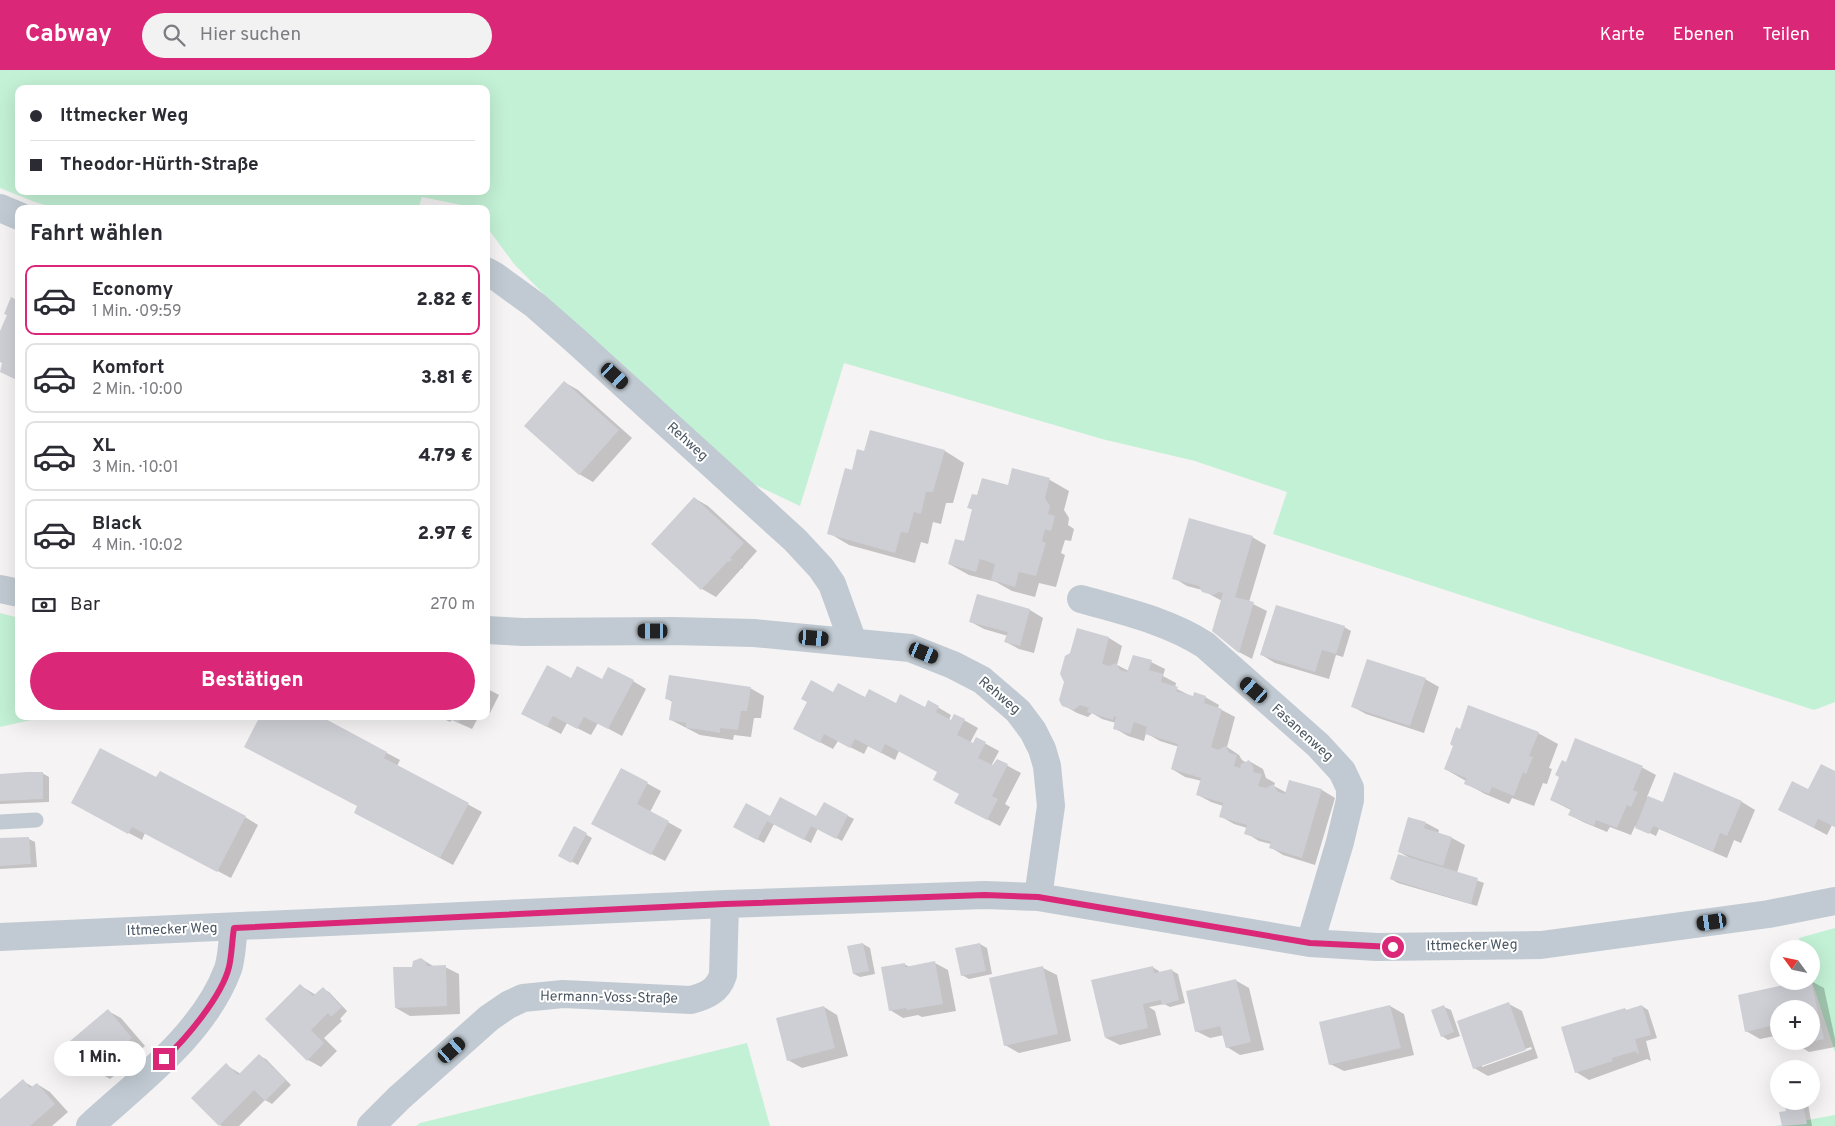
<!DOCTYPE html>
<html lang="de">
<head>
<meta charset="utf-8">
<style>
  body { margin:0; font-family:Overpass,sans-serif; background:#f2f2f3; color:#2b2b33; height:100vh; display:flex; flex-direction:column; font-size:19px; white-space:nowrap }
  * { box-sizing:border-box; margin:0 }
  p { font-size:16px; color:#7c7c81 }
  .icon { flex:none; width:28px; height:28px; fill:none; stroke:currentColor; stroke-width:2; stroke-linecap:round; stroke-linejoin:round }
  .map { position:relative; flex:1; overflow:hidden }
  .drawer { position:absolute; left:15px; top:135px; width:475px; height:515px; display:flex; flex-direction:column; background:#fff; border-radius:10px; box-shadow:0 5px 20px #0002 }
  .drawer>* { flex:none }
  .guide { position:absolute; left:15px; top:15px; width:475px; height:110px; border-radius:10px; box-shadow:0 5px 20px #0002; display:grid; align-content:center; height:110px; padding:0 15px; background:#fff }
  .needle { width:32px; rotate:303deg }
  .tools { position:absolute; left:1770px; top:870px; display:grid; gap:10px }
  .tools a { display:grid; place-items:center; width:50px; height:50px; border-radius:50%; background:#fff; box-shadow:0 5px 20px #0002; font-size:25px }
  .end { position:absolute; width:22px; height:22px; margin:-11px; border:6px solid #db2777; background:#fff; box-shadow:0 0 0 2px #fff }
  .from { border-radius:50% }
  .bubble { position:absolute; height:35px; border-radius:18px; background:#fff; box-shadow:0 5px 20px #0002; font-size:16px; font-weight:800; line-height:35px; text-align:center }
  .car { position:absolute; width:15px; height:30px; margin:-15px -8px; border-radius:6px; box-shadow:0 0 4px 1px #0007; background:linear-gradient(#222 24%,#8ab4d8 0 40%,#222 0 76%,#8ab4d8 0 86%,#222 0) }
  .guide b { display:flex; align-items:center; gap:18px; height:48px; font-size:19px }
  .guide b+b { border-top:1px solid #e1e1e2 }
  .guide i { width:12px; height:12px; background:#2b2b33 }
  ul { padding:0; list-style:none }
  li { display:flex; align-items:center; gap:15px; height:70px; margin:0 10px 8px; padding:0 5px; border:2px solid #e1e1e2; border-radius:10px }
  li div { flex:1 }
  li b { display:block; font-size:19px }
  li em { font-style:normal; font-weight:800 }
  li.on { border-color:#db2777 }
  li>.icon { width:45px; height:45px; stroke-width:1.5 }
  h2 { padding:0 15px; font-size:22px; line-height:60px }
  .pay { display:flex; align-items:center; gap:12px; height:55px; padding:0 15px; font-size:19px }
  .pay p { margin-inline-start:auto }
  .action { display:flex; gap:10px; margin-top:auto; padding:10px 15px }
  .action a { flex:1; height:58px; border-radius:30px; background:#db2777; color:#fff; font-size:20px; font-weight:800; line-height:58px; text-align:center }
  header { display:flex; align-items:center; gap:30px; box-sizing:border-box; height:70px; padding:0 25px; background:#db2777; color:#fff }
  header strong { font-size:24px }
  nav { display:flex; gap:28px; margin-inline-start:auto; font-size:18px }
  .search { width:350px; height:45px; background:#f2f2f3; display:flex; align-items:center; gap:12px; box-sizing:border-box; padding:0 18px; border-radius:28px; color:#7c7c81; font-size:19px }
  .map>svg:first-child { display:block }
  .green { fill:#c3f1d5; fill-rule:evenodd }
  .shadow { fill:#0003; fill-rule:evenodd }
  .building { fill:#cdcfd5 }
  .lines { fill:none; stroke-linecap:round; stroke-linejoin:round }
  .lane { stroke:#c1cad2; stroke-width:15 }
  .street { stroke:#c1cad2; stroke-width:28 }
  .route { stroke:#db2777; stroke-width:6 }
  .labels { text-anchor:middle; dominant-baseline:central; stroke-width:4; stroke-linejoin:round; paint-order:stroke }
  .street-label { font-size:14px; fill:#4a5661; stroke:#fff }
</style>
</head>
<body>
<header>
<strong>Cabway</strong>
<div class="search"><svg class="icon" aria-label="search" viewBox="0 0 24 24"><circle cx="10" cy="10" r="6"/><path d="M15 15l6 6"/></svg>Hier suchen</div>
<nav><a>Karte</a><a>Ebenen</a><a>Teilen</a></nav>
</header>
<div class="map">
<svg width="1835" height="1056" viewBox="0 0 1835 1056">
  <rect width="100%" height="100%" fill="#f5f3f3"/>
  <path class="green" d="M0 0H1835V632L1814 640 1273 464 1287 422 1195 391 1102 369 844 293 800 436 713 395 514 194 486 156V139H473L471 137 422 127 418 139H58L35 132 0 118ZM19 19H486V121H19Z
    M0 543 19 548V646H49L0 657Z
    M1835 858V982L1811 908V879H1802L1799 868Z
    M747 973 770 1056H416L420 1053Z
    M1835 1045V1056H1775Z"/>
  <path class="shadow" d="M564 312 578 320 632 368 593 412 579 404Z
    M945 381 964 393 953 433H946L941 454 933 452 928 474 921 472 915 493 849 475 829 463 852 402 865 382Z
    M1050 410 1069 421 1064 440 1069 448 1068 455 1074 459 1071 471 1065 470 1061 483 1065 485 1056 517 1039 513 1035 527 1012 521 996 512 969 505 949 494 964 473 974 440 969 438 978 427 1009 417Z
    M694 428 708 436 757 481 743 497V499L742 498 716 527 702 519 653 474Z
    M1252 467 1266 475 1249 532 1267 541 1252 589 1239 582 1222 531 1202 520 1187 516 1174 508Z
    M1030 540 1043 548 1034 583 1019 579 1006 572 1008 566 984 559 971 552Z
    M1344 557 1351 561 1343 587 1336 585 1329 609 1275 593 1262 585Z
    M1078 560 1109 568 1122 576 1117 595 1129 601 1151 592 1165 599 1163 606 1176 613 1175 618 1191 626 1205 627 1219 635 1218 638 1235 647 1227 677 1239 685 1242 690 1247 693 1249 691 1263 699 1266 708 1275 713 1274 716 1287 723 1290 711 1322 720 1335 728 1315 795 1283 785 1270 777 1271 774 1259 771 1246 763 1247 758 1234 754 1220 746 1223 736 1211 732 1198 725 1202 711 1185 707 1172 699 1179 677 1160 671 1146 663 1144 671 1128 666 1114 658 1116 653 1102 649 1092 643 1088 647 1077 643 1063 635 1071 584Z
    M1425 609 1439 617 1424 663 1366 644 1353 637Z
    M572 610 633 611 646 619 622 666 598 653 591 665 567 653 561 664 536 651Z
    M486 618 499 625 490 643 486 641Z
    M750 618 764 626 761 648H754L751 667 734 665 733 670 700 665 671 650 673 632 667 629Z
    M834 623 925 638 929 632 951 645 949 650 952 652 955 645 978 658 970 673 973 675 977 669 999 681 990 698 997 690 1021 703 1005 734 1010 737 1000 756 969 740 961 724 939 702 899 681 895 690 868 676 864 684 838 671 833 679 808 666Z
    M318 646 400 690 397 696 482 742 453 795 369 750 358 736Z
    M438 646H479L472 659 452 650 450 652Z
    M1538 663 1558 674 1549 698 1552 699 1547 714 1543 713 1534 736 1512 728 1509 734 1485 724 1465 713 1466 711 1445 699Z
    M1576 669 1643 698 1656 705 1647 727 1663 734 1675 704 1742 732 1755 740 1741 773 1734 770 1727 788 1659 759 1656 766 1635 756 1631 765 1610 757 1607 762 1583 752 1570 745 1571 740 1551 730Z
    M621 699 661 721 650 742 682 760 665 791 606 761Z
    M42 703 49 707V732L0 734V705Z
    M1835 703V757L1832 755 1827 765 1780 740Z
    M157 709 245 747 258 755 231 808 145 763 142 770 85 740Z
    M824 734 854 749 842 771 818 758 811 773 774 754 764 773 735 757 771 748H817Z
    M1426 753 1439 760 1438 764 1452 768 1465 775 1457 803 1484 813 1477 836 1398 813 1391 809 1410 788 1399 782Z
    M575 758 592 768 578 795 560 785Z
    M29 769 35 772 37 797 0 799V770Z
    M863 874 870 878 875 904 860 907 854 904Z
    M980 874 987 878 992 904 969 909 962 905Z
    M421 889 435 897H445L459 904 460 944 410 946 396 938 413 898Z
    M935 893 948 900 956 941 922 947 918 945 903 948 890 940 904 894 910 897Z
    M1152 897 1159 901V903L1171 900 1178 904 1185 933 1170 937 1164 934 1149 937 1155 941 1161 965 1120 975 1106 968Z
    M1043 898 1057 905 1071 971 1019 983 1005 975Z
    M1235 910 1249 918 1264 980 1240 985 1227 977 1224 965 1210 968 1196 961Z
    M1808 911H1811L1824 918 1835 969V977L1809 982 1796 974 1795 971H1811V939H1779V965L1760 969 1746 961Z
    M301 916 316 925 323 919 329 922 347 941 340 949 342 951 324 968 337 981 321 997 308 990Z
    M1509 934 1522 941 1538 988 1488 1006 1474 998ZM1531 977 1532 979 1482 997V994Z
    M1390 936 1404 944 1414 985 1344 1001 1330 994Z
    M1642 936 1648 940 1657 968 1646 971 1651 991 1647 989 1589 1010 1576 1002 1625 939 1628 941Z
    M824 937 837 945 848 986 802 998 788 990Z
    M1444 937 1451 940 1460 966 1448 970 1442 966Z
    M108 941 121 948 145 976 123 994 125 997 110 1009 96 1001Z
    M259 986 266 989 291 1015 272 1034 265 1030 239 1056H222L220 1055 226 995 241 1004Z
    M23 1011 33 1017 37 1014 50 1022 68 1042 52 1056H0V1031Z
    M1797 1031H1803L1808 1034 1812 1056H1783L1781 1043 1787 1042Z"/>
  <path class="building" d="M19 225V307L17 310 0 302 2 293 0 292V261L7 245 4 244 11 227 17 230Z
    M564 311 619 360 579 405 524 356Z
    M870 360 945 380 933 422H926L921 444 914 442 908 463 901 462 895 483 827 464 845 398 852 400 857 379 864 381Z
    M1012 398 1050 408 1045 428 1050 436 1048 444 1055 446 1051 461 1045 459 1042 471 1046 473 1036 506 1019 502 1015 517 991 510 995 494 980 489 976 502 948 494 955 469 964 471 972 439 967 438 972 424 977 425 982 408 1008 415Z
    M694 427 744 473 730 488 732 490 729 492 728 491 701 520 651 474Z
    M1189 448 1253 466 1235 527 1254 532 1239 583 1212 561 1223 523 1219 522 1213 525 1202 522 1199 516 1172 509Z
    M977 524 1030 539 1020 576 1004 572 1008 562 969 552Z
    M1276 535 1345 556 1336 584 1322 580 1315 602 1260 585Z
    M1077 558 1109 567 1102 594 1109 596 1116 593 1120 600 1127 602 1133 585 1152 590 1149 600 1163 604 1161 612 1178 617 1176 621 1193 626 1194 622 1206 626 1204 633 1222 639 1211 677 1218 680 1226 676 1229 683 1237 685 1234 696 1240 698 1241 694 1249 690 1254 698 1253 702 1262 704 1258 716 1266 718 1273 714 1278 722 1285 724 1289 710 1322 719 1302 788 1269 778 1271 772 1244 764 1247 755 1219 747 1223 733 1196 725 1201 708 1171 699 1178 674 1145 664 1147 657 1134 652 1130 664 1113 659 1116 647 1114 646 1113 650 1087 642 1089 638 1080 635 1074 640 1062 636 1059 630 1064 612 1060 604 1065 586 1070 583Z
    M1367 589 1426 608 1410 656 1351 637Z
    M547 595 571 608 577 596 602 609 608 597 634 610 608 659 584 647 577 659 553 646 547 657 521 644Z
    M669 605 751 617 747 641H741L738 660 720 658V663L703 660 686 658V653L669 650 672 630 665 629Z
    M811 610 833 622 838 613 865 627 869 619 896 633 900 624 925 637 928 630 939 636 936 642 951 650 954 644 965 649 957 665 973 673 976 667 986 672 978 688 993 695 997 689 1008 694 992 726 998 729 987 750 954 733 959 724 933 710 937 702 885 674 881 683 855 669 850 678 824 664 820 673 793 659 807 632 801 629Z
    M1468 635 1539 662 1529 686 1533 687 1526 704 1523 702 1514 726 1492 717 1489 724 1464 714 1466 708 1444 699 1453 676 1450 674 1456 657 1460 659Z
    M260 646H320L387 682 384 688 469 733 440 788 354 743 357 736 244 677Z
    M445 646H462L458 653Z
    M1575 668 1643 696 1633 720 1638 722 1631 737 1627 735 1617 758 1596 750 1594 756 1568 745 1571 739 1550 730 1559 707 1555 705 1562 690 1566 692Z
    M100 678 156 707 160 701 246 746 217 802 132 757 128 764 71 733Z
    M1821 694 1835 701V757L1818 749 1814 758 1778 740 1792 711 1808 719Z
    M621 698 648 712 637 734 669 751 651 785 591 754Z
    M27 702H43V729L0 731V704Z
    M1674 702 1742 731 1727 766 1720 763 1713 782 1653 756 1649 764 1635 758 1648 726 1663 732Z
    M780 727 816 746 824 732 848 745 836 769 811 756 804 770 767 751 757 770 733 757 746 733 770 746Z
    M1408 747 1426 752 1424 758 1452 767 1443 796 1398 782Z
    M574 756 587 763 571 793 558 786Z
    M29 767 31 794 0 796V768Z
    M1398 784 1478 808 1471 834 1390 809Z
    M863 873 869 901 853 904 847 876Z
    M980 873 986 901 961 906 955 878Z
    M421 888 425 891 427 896 446 895 447 936 395 938 393 897H412L413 891Z
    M935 891 943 934 907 940 906 938 889 941 881 897 905 893V897Z
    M1043 896 1058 964 1004 976 989 908Z
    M1153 896 1154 903 1172 899 1179 930 1162 935 1161 930 1143 934 1148 958 1105 968 1091 910Z
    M1236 909 1251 972 1226 978 1220 956 1195 962 1186 921Z
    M1802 911H1811L1824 969 1811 972V939H1779V954L1745 962 1738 925Z
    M300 914 313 926 323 917 342 937 331 947 328 943 311 960 324 973 307 991 265 949Z
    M1509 932 1526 980 1473 999 1457 951Z
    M1390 935 1401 978 1329 995 1319 952Z
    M1444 935 1454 962 1441 967 1431 940Z
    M1642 935 1651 965 1635 969 1639 983 1637 984 1636 981 1612 988 1613 991 1575 1003 1561 957 1625 938 1626 940Z
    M824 936 835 978 787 991 776 948Z
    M108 939 132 968 110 986 112 989 96 1002 70 971Z
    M259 984 286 1010 265 1031 254 1020 219 1056 191 1028 226 993 238 1005Z
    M23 1009 30 1018 37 1013 55 1034 30 1056H0V1029Z
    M1791 1031H1802L1807 1054 1782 1056 1779 1042 1786 1041 1784 1033Z"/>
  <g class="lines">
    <path class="lane" d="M0 752 36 750"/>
    <path class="street" d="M0 138 19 146
      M486 201 495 206 535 235 576 271 795 470 821 498 832 514 853 572
      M0 519 19 523
      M1081 529C1123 541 1168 551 1205 575L1318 675 1342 701 1350 718V730L1340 772 1310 873
      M486 560 523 562 672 561 754 563 910 578 953 595 982 610 1018 641 1033 661 1042 679 1047 696 1051 736 1038 827
      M0 867 725 834 985 825 1038 827 1310 873 1377 877 1541 875 1769 844 1835 831
      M90 1056C139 1011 204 964 228 899 232 887 232 871 234 858
      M371 1056 399 1028 489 948 508 935 523 928 563 924 691 930C706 926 718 921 723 905L725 834"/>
  </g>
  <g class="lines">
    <path class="route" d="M164 989C186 969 222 926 229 897 232 884 232 870 234 858L725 834 985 825 1038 827 1310 873 1393 877"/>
  </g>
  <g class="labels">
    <g class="street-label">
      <text transform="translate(687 372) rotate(42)">Rehweg</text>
      <text transform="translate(999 626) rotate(40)">Rehweg</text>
      <text transform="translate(1302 663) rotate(42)">Fasanenweg</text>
      <text transform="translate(172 860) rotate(-2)">Ittmecker Weg</text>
      <text transform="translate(1472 876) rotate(-1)">Ittmecker Weg</text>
      <text transform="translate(609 928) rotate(1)">Hermann-Voss-Straße</text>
    </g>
  </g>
</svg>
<div class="tools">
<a><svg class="needle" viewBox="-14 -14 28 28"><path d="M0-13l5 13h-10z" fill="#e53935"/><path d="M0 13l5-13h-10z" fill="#7c7c81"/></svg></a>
<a>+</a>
<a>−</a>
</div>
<i class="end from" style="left:1393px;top:877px"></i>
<i class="end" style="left:164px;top:989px"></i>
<div class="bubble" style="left:54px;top:971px;width:92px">1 Min.</div>
<i class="car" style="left:615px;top:306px;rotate:132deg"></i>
<i class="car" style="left:653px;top:561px;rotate:270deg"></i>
<i class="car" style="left:814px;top:568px;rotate:95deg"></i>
<i class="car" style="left:924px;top:583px;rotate:112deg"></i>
<i class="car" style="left:1254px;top:620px;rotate:311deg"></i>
<i class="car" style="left:1712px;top:852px;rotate:262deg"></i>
<i class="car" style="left:452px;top:980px;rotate:49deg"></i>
<div class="guide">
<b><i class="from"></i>Ittmecker Weg</b>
<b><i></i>Theodor-Hürth-Straße</b>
</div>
<section class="drawer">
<h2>Fahrt wählen</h2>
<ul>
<li class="on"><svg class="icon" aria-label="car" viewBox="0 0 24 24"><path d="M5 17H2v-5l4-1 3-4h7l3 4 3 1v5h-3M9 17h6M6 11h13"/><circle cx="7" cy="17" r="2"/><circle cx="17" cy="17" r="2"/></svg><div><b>Economy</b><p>1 Min. · 09:59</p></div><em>2.82 €</em></li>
<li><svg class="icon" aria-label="car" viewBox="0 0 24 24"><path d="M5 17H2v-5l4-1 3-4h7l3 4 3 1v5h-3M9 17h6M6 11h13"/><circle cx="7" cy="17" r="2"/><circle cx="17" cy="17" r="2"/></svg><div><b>Komfort</b><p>2 Min. · 10:00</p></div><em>3.81 €</em></li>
<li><svg class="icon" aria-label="car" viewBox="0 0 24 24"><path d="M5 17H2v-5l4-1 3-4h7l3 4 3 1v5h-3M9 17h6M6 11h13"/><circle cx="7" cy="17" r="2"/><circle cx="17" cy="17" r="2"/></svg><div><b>XL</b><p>3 Min. · 10:01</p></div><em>4.79 €</em></li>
<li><svg class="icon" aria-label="car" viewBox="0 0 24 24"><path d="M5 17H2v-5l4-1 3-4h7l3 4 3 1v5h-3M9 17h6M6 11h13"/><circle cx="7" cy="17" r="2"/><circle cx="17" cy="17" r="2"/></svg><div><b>Black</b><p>4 Min. · 10:02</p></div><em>2.97 €</em></li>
</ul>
<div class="pay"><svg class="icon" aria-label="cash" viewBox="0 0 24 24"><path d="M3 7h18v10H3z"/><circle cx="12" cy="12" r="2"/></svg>Bar<p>270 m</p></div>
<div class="action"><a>Bestätigen</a></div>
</section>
</div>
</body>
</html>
